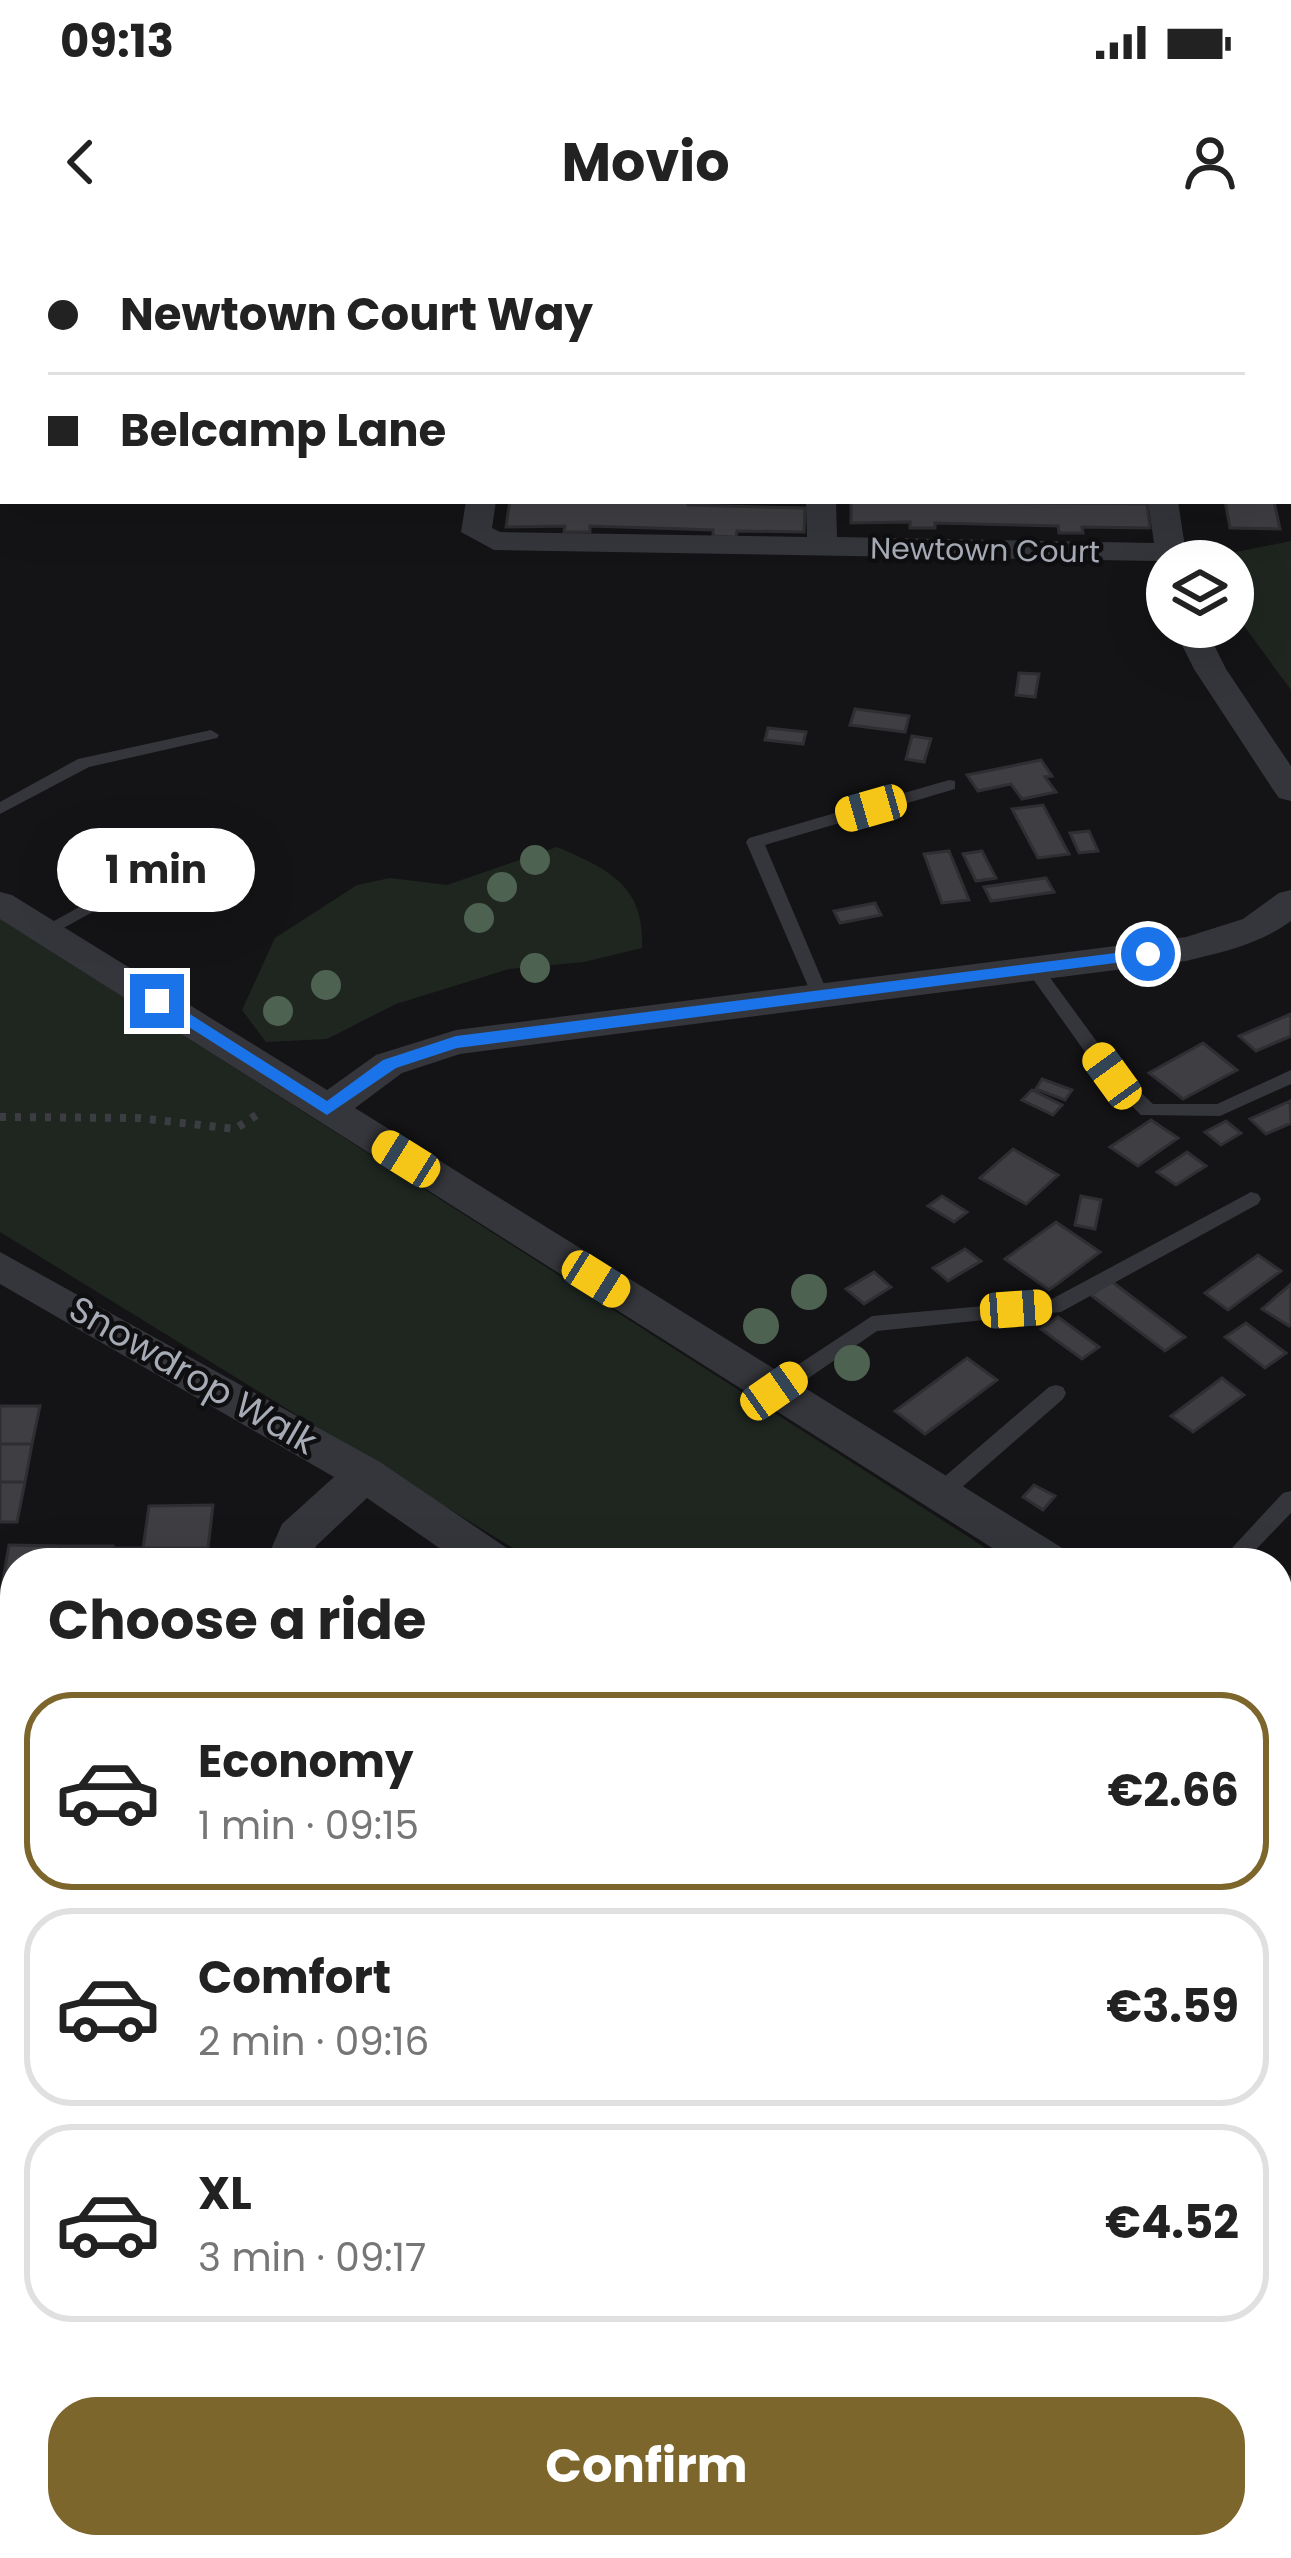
<!DOCTYPE html>
<html lang="en">
<head>
<meta charset="utf-8">
<style>
  body { margin:0; font-family:Poppins,sans-serif; background:#f6f6f6; color:#222; height:100vh; display:flex; flex-direction:column; font-size:45px; white-space:nowrap }
  * { box-sizing:border-box; margin:0 }
  p { font-size:39px; color:#767676 }
  .icon { flex:none; width:66px; height:66px; fill:none; stroke:currentColor; stroke-width:2; stroke-linecap:round; stroke-linejoin:round }
  .map { position:relative; flex:1; overflow:hidden }
  .side { position:absolute; left:0px; top:1308px; width:1293px; height:1011px; display:flex; flex-direction:column; background:#fff; border-radius:48px 48px 0 0; box-shadow:0 12px 48px #0002 }
  .side>* { flex:none }
  .guide { position:absolute; left:0px; top:0px; width:1293px; height:264px; box-shadow:0 12px 48px #0002; display:grid; align-content:center; height:264px; padding:0 48px; background:#fff }
  .controls { position:absolute; left:1146px; top:300px; display:grid; gap:24px }
  .controls a { display:grid; place-items:center; width:108px; height:108px; border-radius:50%; background:#fff; box-shadow:0 12px 48px #0002; font-size:60px }
  .end { position:absolute; width:54px; height:54px; margin:-27px; border:15px solid #1a73e8; background:#fff; box-shadow:0 0 0 6px #fff }
  .from { border-radius:50% }
  .bubble { position:absolute; height:84px; border-radius:42px; background:#fff; box-shadow:0 12px 48px #0002; font-size:39px; font-weight:700; line-height:84px; text-align:center }
  .car { position:absolute; width:36px; height:72px; margin:-36px -18px; border-radius:15px; box-shadow:0 0 9px 3px #0007; background:linear-gradient(#f5c518 24%,#345 0 40%,#f5c518 0 76%,#345 0 86%,#f5c518 0) }
  .guide b { display:flex; align-items:center; gap:42px; height:114px; font-size:45px }
  .guide b+b { border-top:3px solid #e0e0e0 }
  .guide i { width:30px; height:30px; background:#222 }
  ul { padding:0; list-style:none }
  li { display:flex; align-items:center; gap:36px; height:198px; margin:0 24px 18px; padding:0 24px; border:6px solid #e0e0e0; border-radius:48px }
  li div { flex:1 }
  li b { display:block; font-size:45px }
  li em { font-style:normal; font-weight:700 }
  li.selected { border-color:#7d662b }
  li>.icon { width:108px; height:108px; stroke-width:1.5 }
  h2 { padding:0 48px; font-size:54px; line-height:144px }
  .primary-button { display:flex; gap:24px; margin-top:auto; padding:24px 48px }
  .primary-button a { flex:1; height:138px; border-radius:48px; background:#7d662b; color:#fff; font-size:48px; font-weight:700; line-height:138px; text-align:center }
  .status { display:flex; justify-content:space-between; align-items:center; height:84px; padding:0 60px; background:#fff; direction:ltr }
  .status svg { height:33px; fill:currentColor }
  header { display:flex; justify-content:space-between; align-items:center; height:156px; padding:0 48px; background:#fff; font-size:54px; font-weight:700 }
  .map>svg:first-child { display:block }
  .green { fill:#1f2620 }
  .building { fill:#3f3f43; stroke:#2f2e32; stroke-width:3 }
  .lines { fill:none; stroke-linecap:round; stroke-linejoin:round }
  .path { stroke:#3c3d42; stroke-width:8; stroke-dasharray:6 9; stroke-linecap:butt }
  .service { fill:#35363b; fill-rule:evenodd }
  .minor { fill:#35363b; fill-rule:evenodd }
  .secondary { fill:#44454b; fill-rule:evenodd }
  .tree { fill:#4e6251 }
  .route { fill:#1a73e8 }
  .labels { text-anchor:middle; dominant-baseline:central; stroke-width:9; stroke-linejoin:round; paint-order:stroke }
  .far-street-label { font-size:30px; fill:#a6abb6; stroke:#0f0f11 }
  .street-label { font-size:36px; fill:#a6abb6; stroke:#0f0f11 }
</style>
</head>
<body>
<div class="status"><b>09:13</b><svg viewBox="0 0 49 12"><path d="M0 12V9h3v3zM5 12V6h3v6zM10 12V3h3v9zM15 12V0h3v12zM26 1h20v11H26zM47 4h2v5h-2z"/></svg></div>
<header><svg class="icon" aria-label="back" viewBox="0 0 24 24"><path d="M15 5l-7 7 7 7"/></svg>Movio<svg class="icon" aria-label="person" viewBox="0 0 24 24"><circle cx="12" cy="8" r="4"/><path d="M4 21q1-7 8-7t8 7"/></svg></header>
<div class="map">
<svg width="1291" height="2318" viewBox="0 0 1291 2318">
  <rect width="100%" height="100%" fill="#141416"/>
  <path class="green" d="M1291 301V450L1233 371V321L1196 320Z
    M557 607C608 629 645 645 642 708L584 722 509 729 396 764 327 799 266 802 242 770 275 698 357 645 390 638 447 645Z
    M0 678 967 1296 1008 1323H537L0 992Z
    M1278 1503 1291 1516V1851L1278 1841Z
    M1278 1996 1291 2008V2318H956V2304H1278Z"/>
  <path class="building" d="M510 261H688V265L805 268 804 292 737 291 736 297 713 296V290L590 286V292H564L565 286 506 287Z
    M851 261 1147 264 1150 288 1082 287 1083 293H1059L1058 286 935 283V288H910V282L851 283Z
    M1225 261H1274L1280 289 1230 288Z
    M1019 433 1039 434 1035 457 1016 455Z
    M855 469 909 476 905 492 850 485Z
    M768 488 806 492 803 504 765 500Z
    M912 496 931 499 924 522 906 519Z
    M1041 520 1052 536 1045 537 1056 552 1022 559 1011 544 978 551 967 535Z
    M1043 565 1069 614 1038 618 1012 569Z
    M1089 591 1098 611 1079 613 1070 593Z
    M949 611 969 660 942 663 924 614Z
    M982 611 996 638 976 641 963 614Z
    M1046 638 1054 652 991 661 984 647Z
    M875 663 881 675 840 683 834 671Z
    M1291 774V796L1256 811 1239 796Z
    M1203 803 1237 830 1183 859 1149 833Z
    M1042 839 1072 850 1065 860 1036 849Z
    M1032 850 1062 865 1053 875 1022 860Z
    M1290 861 1291 883 1266 894 1250 879Z
    M1151 880 1178 898 1138 926 1110 907Z
    M1226 881 1241 893 1221 905 1205 892Z
    M1013 909 1058 935 1026 964 980 938Z
    M1187 912 1206 926 1176 945 1157 932Z
    M942 956 967 972 954 982 928 966Z
    M1081 956 1101 960 1095 989 1075 985Z
    M1056 982 1100 1012 1049 1050 1005 1019Z
    M965 1009 981 1021 948 1041 933 1028Z
    M1258 1015 1281 1031 1228 1070 1205 1053Z
    M874 1032 891 1047 864 1064 846 1049Z
    M1111 1041 1185 1097 1165 1111 1091 1055Z
    M1291 1044V1084L1289 1086 1262 1069Z
    M1058 1077 1099 1107 1082 1119 1041 1089Z
    M1246 1083 1286 1113 1265 1128 1225 1097Z
    M967 1118 997 1140 925 1194 895 1171Z
    M1222 1138 1244 1155 1193 1192 1171 1176Z
    M0 1166H40L32 1204H0Z
    M0 1204H32L25 1242H0Z
    M0 1242H25L17 1282H0Z
    M1034 1245 1055 1256 1043 1270 1023 1257Z
    M213 1265 208 1308H143L149 1266Z
    M9 1305 61 1306 57 1323H15V1357H0Z
    M61 1306H113L110 1323H57Z
    M115 1308H196L194 1323H112Z
    M1278 1329 1291 1338V1398L1278 1389Z
    M0 1487H15L5 1547H0Z
    M0 1661H15V1724H0Z
    M4 2038H15V2119H0Z"/>
  <g class="lines">
    <path class="path" d="M0 877 139 878 235 889 258 874"/>
    <path class="service" d="M211 490 219 495 217 498 89 527 0 574V562L78 519Z
      M949 540 955 541V549L765 605 829 756 826 760H814L746 602 749 598Z
      M211 594 217 595V603L51 695H39L36 691Z
      M1034 722 1040 724 1119 832 1153 864H1217L1291 830V844L1220 876 1141 875 1105 840 1028 732 1025 728 1028 724Z
      M1251 952 1258 954 1261 959 1258 964 1061 1072 877 1091 781 1157 774 1159 764 1151 767 1145 872 1076 1050 1060Z
      M1056 1145 1063 1147 1066 1153 1063 1159 945 1262H929L926 1256 929 1250 1049 1147Z
      M1291 1251V1273L1243 1323H1218L1283 1253Z"/>
    <path class="minor" d="M1290 64H1291V80H1290Z
      M466 261H496L492 288 500 292 807 297 806 261H836L837 297 1154 303 1148 261H1178L1187 321H1167V329L1157 321 494 310 461 292Z
      M1173 387H1205L1226 429 1291 526V561L1279 558 1274 551 1194 429Z
      M1291 650V681C1260 704 1223 712 1186 721L460 814 402 833 355 868 1067 1311 1073 1323H1016L0 679V652L12 655 327 850 376 815 456 790 1186 697 1243 679 1279 653Z
      M0 1012 380 1222 511 1311 517 1323H461L367 1258 316 1306 309 1323H265L282 1284 334 1237 0 1044Z
      M0 1394H15V1432H0Z
      M1278 1456 1291 1460V1505L1278 1501Z
      M1278 1889 1291 1894V1952L1278 1947Z
      M894 2304H952V2318H894Z"/>
    <path class="secondary" d="M1056 0H1114L1116 3H1059Z
      M1290 18H1291V42H1290Z"/>
  </g>
  <g class="tree">
    <circle cx="535" cy="620" r="15"/>
    <circle cx="502" cy="647" r="15"/>
    <circle cx="479" cy="678" r="15"/>
    <circle cx="535" cy="728" r="15"/>
    <circle cx="326" cy="745" r="15"/>
    <circle cx="278" cy="771" r="15"/>
    <circle cx="809" cy="1052" r="18"/>
    <circle cx="761" cy="1086" r="18"/>
    <circle cx="852" cy="1123" r="18"/>
  </g>
  <path class="route" d="M1148 709 1156 714 1154 718 457 808 396 828 327 875 148 761 163 757 327 861 383 820 456 796Z"/>
  <g class="labels">
    <g class="far-street-label">
      <text transform="translate(985 310) rotate(1)">Newtown Court</text>
    </g>
    <g class="street-label">
      <text transform="translate(193 1135) rotate(30)">Snowdrop Walk</text>
    </g>
  </g>
</svg>
<div class="controls">
<a><svg class="icon" aria-label="layers" viewBox="0 0 24 24"><path d="M12 4l9 5-9 5-9-5zM3 14l9 5 9-5"/></svg></a>
</div>
<i class="end from" style="left:1148px;top:714px"></i>
<i class="end" style="left:157px;top:761px"></i>
<div class="bubble" style="left:57px;top:588px;width:198px">1 min</div>
<i class="car" style="left:871px;top:568px;rotate:254deg"></i>
<i class="car" style="left:1112px;top:836px;rotate:324deg"></i>
<i class="car" style="left:406px;top:919px;rotate:302deg"></i>
<i class="car" style="left:596px;top:1039px;rotate:122deg"></i>
<i class="car" style="left:1016px;top:1069px;rotate:86deg"></i>
<i class="car" style="left:774px;top:1151px;rotate:55deg"></i>
<div class="guide">
<b><i class="from"></i>Newtown Court Way</b>
<b><i></i>Belcamp Lane</b>
</div>
<section class="side">
<h2>Choose a ride</h2>
<ul>
<li class="selected"><svg class="icon" aria-label="car" viewBox="0 0 24 24"><path d="M5 17H2v-5l4-1 3-4h7l3 4 3 1v5h-3M9 17h6M6 11h13"/><circle cx="7" cy="17" r="2"/><circle cx="17" cy="17" r="2"/></svg><div><b>Economy</b><p>1 min · 09:15</p></div><em>€2.66</em></li>
<li><svg class="icon" aria-label="car" viewBox="0 0 24 24"><path d="M5 17H2v-5l4-1 3-4h7l3 4 3 1v5h-3M9 17h6M6 11h13"/><circle cx="7" cy="17" r="2"/><circle cx="17" cy="17" r="2"/></svg><div><b>Comfort</b><p>2 min · 09:16</p></div><em>€3.59</em></li>
<li><svg class="icon" aria-label="car" viewBox="0 0 24 24"><path d="M5 17H2v-5l4-1 3-4h7l3 4 3 1v5h-3M9 17h6M6 11h13"/><circle cx="7" cy="17" r="2"/><circle cx="17" cy="17" r="2"/></svg><div><b>XL</b><p>3 min · 09:17</p></div><em>€4.52</em></li>
</ul>
<div class="primary-button"><a>Confirm</a></div>
</section>
</div>
</body>
</html>
